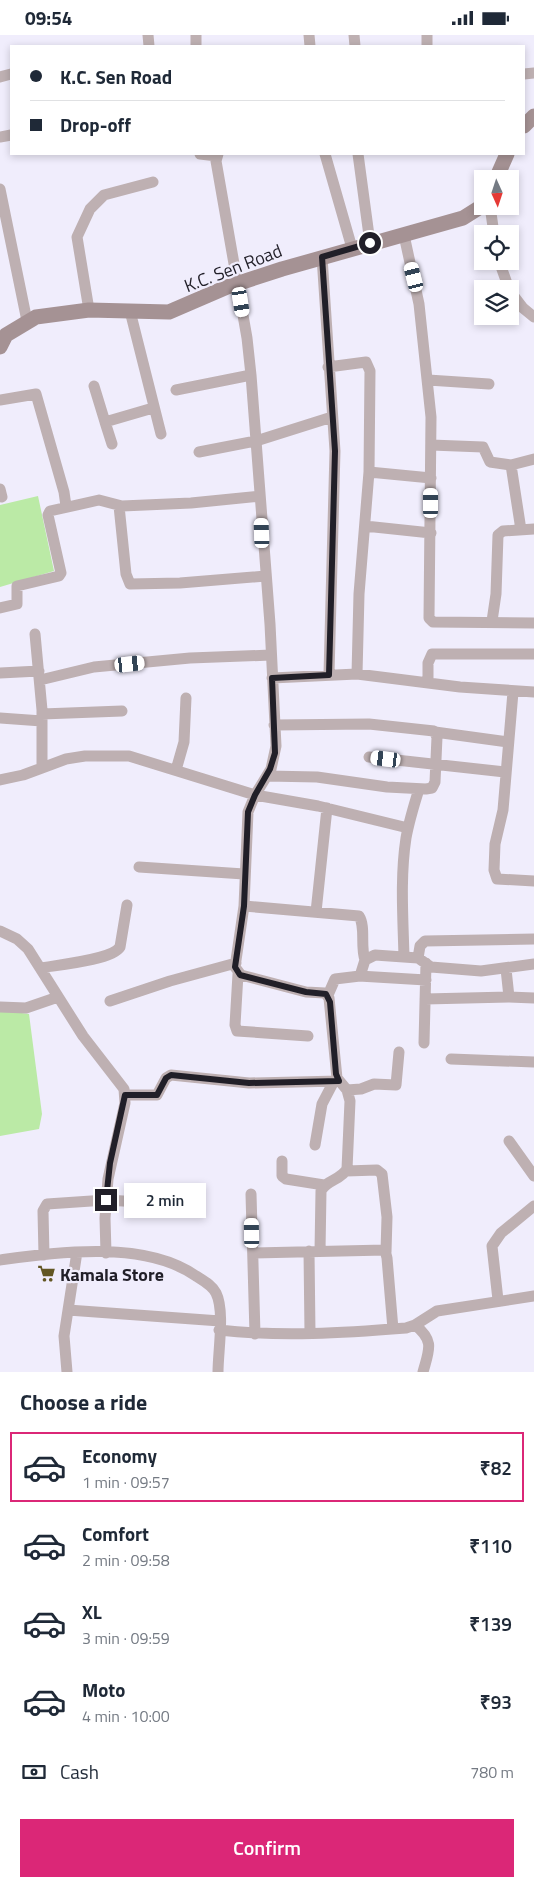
<!DOCTYPE html>
<html lang="en">
<head>
<meta charset="utf-8">
<style>
  body { margin:0; font-family:"Titillium Web",sans-serif; background:#f6f6f7; color:#1f2937; height:100vh; display:flex; flex-direction:column; font-size:19px; white-space:nowrap }
  * { box-sizing:border-box; margin:0 }
  p { font-size:16px; color:#747a83 }
  .icon { flex:none; width:28px; height:28px; fill:none; stroke:currentColor; stroke-width:2; stroke-linecap:round; stroke-linejoin:round }
  .map { position:relative; height:1337px; overflow:hidden }
  .drawer { display:flex; flex-direction:column; background:#fff; flex:1 }
  .drawer>* { flex:none }
  .guide { position:absolute; left:10px; top:10px; width:515px; height:110px; border-radius:0px; box-shadow:0 2px 8px #0003; display:grid; align-content:center; height:110px; padding:0 20px; background:#fff }
  .needle { width:32px; rotate:177deg }
  .tools { position:absolute; left:474px; top:135px; display:grid; gap:10px }
  .tools a { display:grid; place-items:center; width:45px; height:45px; border-radius:0px; background:#fff; box-shadow:0 2px 8px #0003; font-size:25px }
  .end { position:absolute; width:22px; height:22px; margin:-11px; border:6px solid #211f28; background:#fff; box-shadow:0 0 0 2px #fff }
  .from { border-radius:50% }
  .bubble { position:absolute; height:35px; border-radius:0px; background:#fff; box-shadow:0 2px 8px #0003; font-size:16px; font-weight:600; line-height:35px; text-align:center }
  .car { position:absolute; width:15px; height:30px; margin:-15px -8px; border-radius:6px; box-shadow:0 0 4px 1px #0007; background:linear-gradient(#fff 24%,#345 0 40%,#fff 0 76%,#345 0 86%,#fff 0) }
  .guide b { display:flex; align-items:center; gap:18px; height:48px; font-size:19px }
  .guide b+b { border-top:1px solid #e0e1e3 }
  .guide i { width:12px; height:12px; background:#1f2937 }
  ul { padding:0; list-style:none }
  li { display:flex; align-items:center; gap:15px; height:70px; margin:0 10px 8px; padding:0 10px; border:2px solid transparent; border-radius:0px }
  li div { flex:1 }
  li b { display:block; font-size:19px }
  li em { font-style:normal; font-weight:600 }
  li.selected { border-color:#db2777 }
  li>.icon { width:45px; height:45px; stroke-width:1.5 }
  h2 { padding:0 20px; font-size:22px; line-height:60px }
  .pay { display:flex; align-items:center; gap:12px; height:55px; padding:0 20px; font-size:19px }
  .pay p { margin-inline-start:auto }
  .button { display:flex; gap:10px; margin-top:auto; padding:10px 20px }
  .button a { flex:1; height:58px; border-radius:0px; background:#db2777; color:#fff; font-size:20px; font-weight:600; line-height:58px; text-align:center }
  .status { display:flex; justify-content:space-between; align-items:center; height:35px; padding:0 25px; background:#fff; direction:ltr }
  .status svg { height:14px; fill:currentColor }
  .map>svg:first-child { display:block }
  .green { fill:#bbeaa6 }
  .lines { fill:none; stroke-linecap:round; stroke-linejoin:round }
  .street { stroke:#beb0b2; stroke-width:11 }
  .secondary { stroke:#a59294; stroke-width:15 }
  .route { stroke:#211f28; stroke-width:6 }
  .labels { text-anchor:middle; dominant-baseline:central; stroke-width:4.5; stroke-linejoin:round; paint-order:stroke }
  .street-label { font-size:18px; fill:#211f28; stroke:#f0edfc }
  .poi-label { font-size:18px; font-weight:bold; fill:#211f28; stroke:#f0edfc; text-anchor:start }
</style>
</head>
<body>
<div class="status"><b>09:54</b><svg viewBox="0 0 49 12"><path d="M0 12V9h3v3zM5 12V6h3v6zM10 12V3h3v9zM15 12V0h3v12zM26 1h20v11H26zM47 4h2v5h-2z"/></svg></div>
<div class="map">
<svg width="534" height="1337" viewBox="0 0 534 1337">
  <rect width="100%" height="100%" fill="#f0edfc"/>
  <path class="green" d="M38 461 54 536 0 552V470Z
    M0 975 29 979 42 1079 39 1094 0 1101Z"/>
  <g class="lines">
    <path class="street" d="M148 0 149 11
      M309 0 310 11
      M354 0 355 11
      M427 0V11
      M196 11V0
      M524 39 534 38
      M0 42 11 39
      M0 102 11 100
      M200 119 217 121
      M218 119 216 126 247 303 251 340 270 589 276 711 271 734 255 760 248 777 244 871 235 932 241 940 306 957 325 958 329 963 337 1043 347 1055 350 1066 347 1134C341 1145 326 1145 321 1156L320 1216
      M325 119 352 213
      M358 119 370 208
      M0 154 27 286
      M490 171 494 199
      M404 200 419 269 431 382 429 583 433 587 534 588
      M322 222 335 416 329 639
      M499 226 509 254
      M510 256 523 273 534 282
      M89 275 77 202 90 174 104 160 153 147
      M130 276 161 399
      M328 332 366 327 370 336 369 437 359 559 357 639
      M428 345 489 349
      M94 351 105 387 153 373
      M176 355 251 340
      M0 365 36 359 64 457 66 471
      M105 387 112 409
      M431 410 483 412 490 427 511 430 521 495
      M199 417 256 406 332 382
      M511 430 534 424
      M369 437 431 443
      M0 454 2 462
      M119 471 126 539 130 549 180 548 266 541
      M365 491 431 498
      M0 573 17 569V551L59 541 61 538 48 480 50 476 99 465 122 471 191 468 260 461
      M492 586 496 559 498 500 503 496 534 494
      M35 599 42 675V732
      M0 638 39 636
      M272 643 357 639 460 652 534 657
      M40 645 94 632 190 623 271 620
      M428 647V628L432 619H534
      M513 657 503 775 495 809 494 835 497 844 534 846
      M42 679 122 676
      M0 683 42 686
      M435 697 508 707
      M369 722 505 737
      M176 735 184 707 186 663
      M267 741 317 742 387 752 426 754 432 753 435 747 437 702 434 696 369 689 274 690
      M0 745 23 740 66 724 85 721H129L255 760 318 771 408 793
      M139 832 244 839
      M244 871 359 881C366 892 360 911 365 925
      M316 877 327 773
      M0 896 17 904 28 914 83 1001 124 1054 125 1068 108 1144 105 1183 106 1218
      M404 922C403 883 400 842 406 803 409 786 414 770 419 754
      M418 923 420 911 425 906 534 904
      M40 933C57 930 112 925 120 912L127 870
      M506 934 509 962 534 963
      M238 939 235 990 237 996 308 1001
      M359 941 426 945
      M328 960 335 944 360 941 365 925 375 920 418 923 431 932 481 936 534 929
      M425 964 509 962
      M110 966 170 946 236 928
      M0 972 26 973 58 962
      M424 1008 426 928
      M451 1024 534 1027
      M347 1055 361 1054 374 1049 396 1050 399 1017
      M125 1060H157L166 1043 171 1040 249 1048 339 1046
      M509 1106 534 1141
      M315 1110 322 1069 334 1046
      M282 1126V1141L286 1144 324 1150
      M346 1136 377 1135 382 1139 387 1182 386 1217
      M251 1159 255 1299
      M309 1216 310 1298
      M253 1218 385 1215 387 1223 393 1294
      M44 1220 43 1176 47 1169 106 1165 175 1169
      M0 1225C60 1217 144 1205 196 1241 204 1246 212 1250 216 1258 225 1276 218 1316 218 1337
      M498 1265 492 1211 501 1198 534 1171
      M68 1275 220 1286
      M415 1290C435 1306 429 1315 423 1337
      M219 1295C281 1302 344 1298 406 1293L415 1290 437 1276 534 1261
      M67 1337 64 1301 77 1217"/>
    <path class="secondary" d="M524 91 534 81
      M496 144 507 119
      M0 312 6 300 36 282 89 275 169 277 227 252 282 234 463 183 482 171"/>
  </g>
  <g class="lines">
    <path class="route" d="M106 1165 110 1128 125 1060H157L166 1043 171 1040 249 1048 339 1046 336 1039 330 967 326 959 306 957 240 940 235 932 244 871 248 777 255 760 270 734 275 718 272 643 329 640 335 416 322 222 370 208"/>
  </g>
  <defs>
    <symbol id="supermarket-bare" viewBox="-9 -9 18 18"><path d="M-6-5.5h2.5l.6 2H6L4.5 2H-2.5L-4.4-4H-6ZM-1.5 3.2a1.3 1.3 0 1 0 .1 0ZM3 3.2a1.3 1.3 0 1 0 .1 0Z" fill="#625623" stroke="#f0edfc" stroke-width="2.5" paint-order="stroke"/></symbol>
  </defs>
  <g fill-rule="evenodd">
    <use href="#supermarket-bare" x="34" y="1226" width="25" height="25"/>
  </g>
  <g class="labels">
    <g class="street-label">
      <text transform="translate(233 233) rotate(-21)">K.C. Sen Road</text>
    </g>
    <g class="poi-label">
      <text x="60" y="1239">Kamala Store</text>
    </g>
  </g>
</svg>
<div class="tools">
<a><svg class="needle" viewBox="-14 -14 28 28"><path d="M0-13l5 13h-10z" fill="#e53935"/><path d="M0 13l5-13h-10z" fill="#747a83"/></svg></a>
<a><svg class="icon" aria-label="locate" viewBox="0 0 24 24"><circle cx="12" cy="12" r="6"/><path d="M12 2v4M12 18v4M2 12h4M18 12h4"/></svg></a>
<a><svg class="icon" aria-label="layers" viewBox="0 0 24 24"><path d="M12 4l9 5-9 5-9-5zM3 14l9 5 9-5"/></svg></a>
</div>
<i class="end from" style="left:370px;top:208px"></i>
<i class="end" style="left:106px;top:1165px"></i>
<div class="bubble" style="left:124px;top:1148px;width:82px">2 min</div>
<i class="car" style="left:414px;top:242px;rotate:346deg"></i>
<i class="car" style="left:241px;top:267px;rotate:171deg"></i>
<i class="car" style="left:431px;top:468px;rotate:0deg"></i>
<i class="car" style="left:262px;top:498px;rotate:358deg"></i>
<i class="car" style="left:130px;top:629px;rotate:84deg"></i>
<i class="car" style="left:386px;top:724px;rotate:277deg"></i>
<i class="car" style="left:252px;top:1198px;rotate:359deg"></i>
<div class="guide">
<b><i class="from"></i>K.C. Sen Road</b>
<b><i></i>Drop-off</b>
</div>
</div>
<section class="drawer">
<h2>Choose a ride</h2>
<ul>
<li class="selected"><svg class="icon" aria-label="car" viewBox="0 0 24 24"><path d="M5 17H2v-5l4-1 3-4h7l3 4 3 1v5h-3M9 17h6M6 11h13"/><circle cx="7" cy="17" r="2"/><circle cx="17" cy="17" r="2"/></svg><div><b>Economy</b><p>1 min · 09:57</p></div><em>₹82</em></li>
<li><svg class="icon" aria-label="car" viewBox="0 0 24 24"><path d="M5 17H2v-5l4-1 3-4h7l3 4 3 1v5h-3M9 17h6M6 11h13"/><circle cx="7" cy="17" r="2"/><circle cx="17" cy="17" r="2"/></svg><div><b>Comfort</b><p>2 min · 09:58</p></div><em>₹110</em></li>
<li><svg class="icon" aria-label="car" viewBox="0 0 24 24"><path d="M5 17H2v-5l4-1 3-4h7l3 4 3 1v5h-3M9 17h6M6 11h13"/><circle cx="7" cy="17" r="2"/><circle cx="17" cy="17" r="2"/></svg><div><b>XL</b><p>3 min · 09:59</p></div><em>₹139</em></li>
<li><svg class="icon" aria-label="car" viewBox="0 0 24 24"><path d="M5 17H2v-5l4-1 3-4h7l3 4 3 1v5h-3M9 17h6M6 11h13"/><circle cx="7" cy="17" r="2"/><circle cx="17" cy="17" r="2"/></svg><div><b>Moto</b><p>4 min · 10:00</p></div><em>₹93</em></li>
</ul>
<div class="pay"><svg class="icon" aria-label="cash" viewBox="0 0 24 24"><path d="M3 7h18v10H3z"/><circle cx="12" cy="12" r="2"/></svg>Cash<p>780 m</p></div>
<div class="button"><a>Confirm</a></div>
</section>
</body>
</html>
